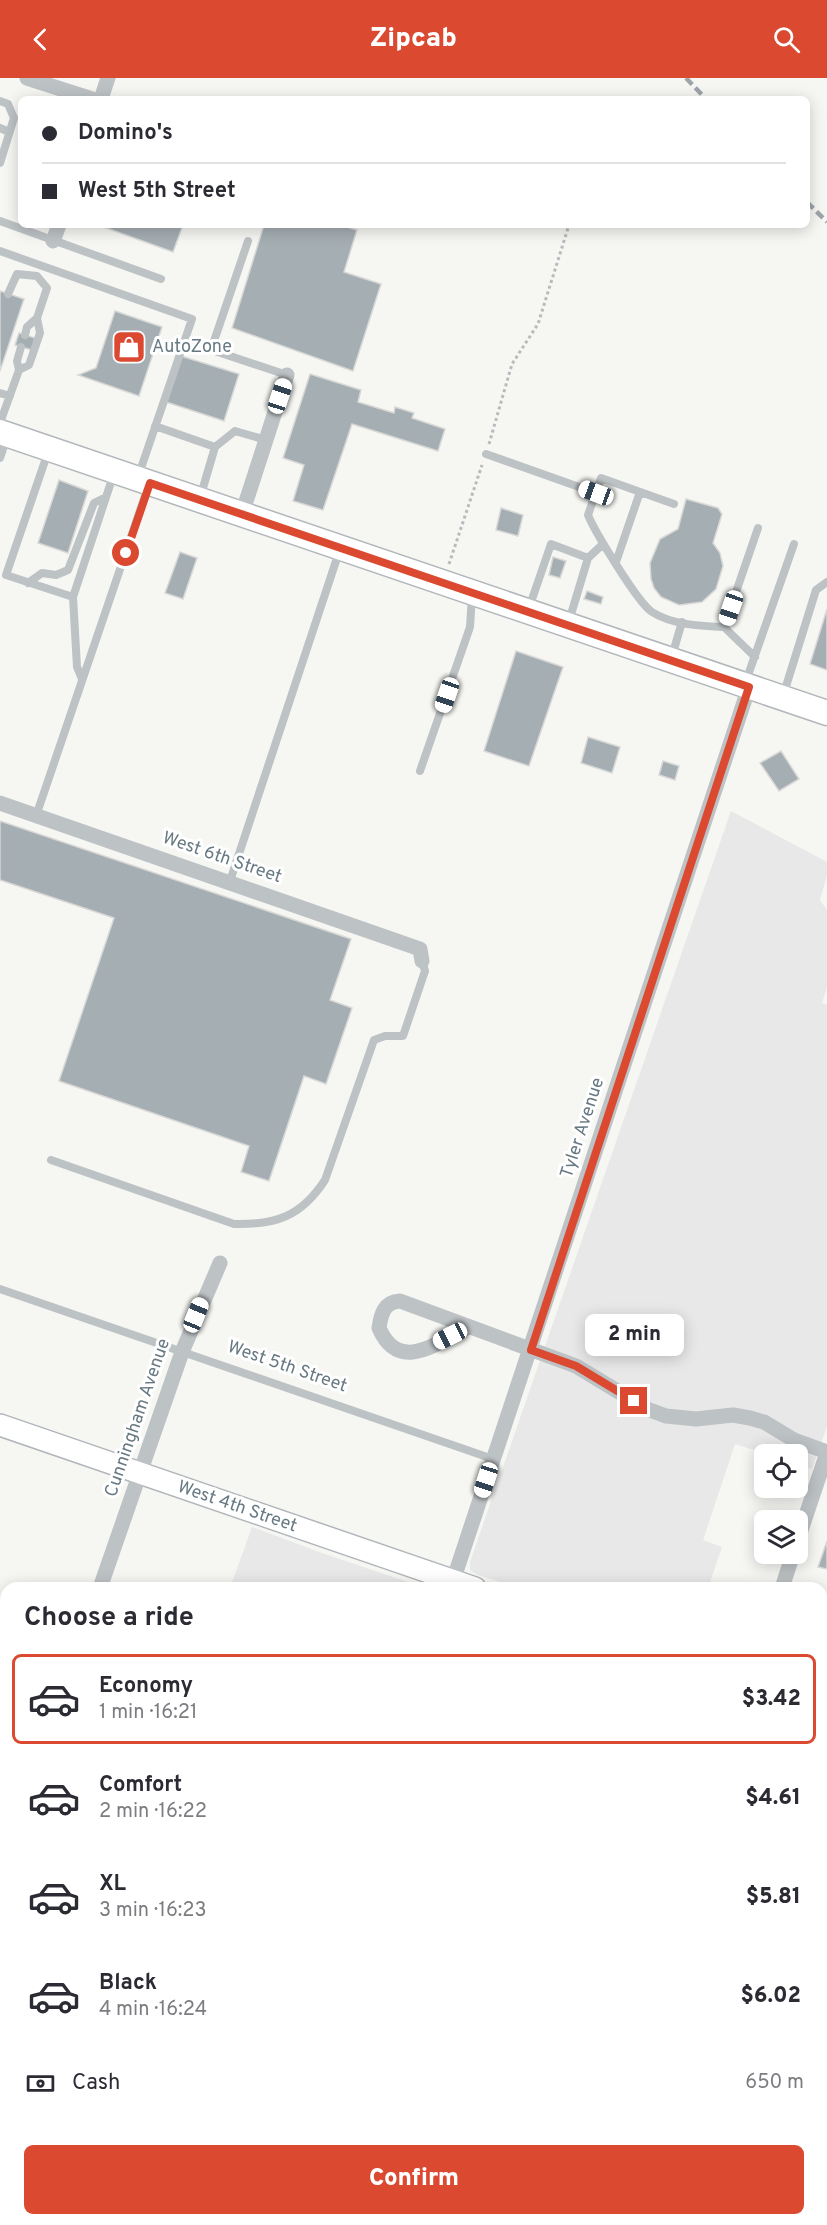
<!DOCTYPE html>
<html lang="en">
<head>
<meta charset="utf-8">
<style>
  body { margin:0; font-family:Overpass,sans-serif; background:#f2f2f3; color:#2b2b33; height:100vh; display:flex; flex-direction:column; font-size:22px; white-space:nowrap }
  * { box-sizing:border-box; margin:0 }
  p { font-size:20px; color:#7c7c81 }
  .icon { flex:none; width:33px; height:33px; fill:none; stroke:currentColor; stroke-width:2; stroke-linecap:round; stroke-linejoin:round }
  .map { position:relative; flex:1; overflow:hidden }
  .side { position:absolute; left:0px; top:1504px; width:828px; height:644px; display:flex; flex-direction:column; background:#fff; border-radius:18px 18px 0 0; box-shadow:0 3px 15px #0003 }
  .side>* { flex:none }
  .banner { position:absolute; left:18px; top:18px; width:792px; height:132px; border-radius:9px; box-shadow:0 3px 15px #0003; display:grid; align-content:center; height:132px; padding:0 24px; background:#fff }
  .controls { position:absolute; left:754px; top:1366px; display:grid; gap:12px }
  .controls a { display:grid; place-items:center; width:54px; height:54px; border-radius:9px; background:#fff; box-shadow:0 3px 15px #0003; font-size:30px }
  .end { position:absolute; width:27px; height:27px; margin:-14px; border:8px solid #da4930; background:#fff; box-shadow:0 0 0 3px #fff }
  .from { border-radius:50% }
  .bubble { position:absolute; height:42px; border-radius:9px; background:#fff; box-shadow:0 3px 15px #0003; font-size:20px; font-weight:800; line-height:42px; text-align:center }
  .car { position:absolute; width:18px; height:36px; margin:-18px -9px; border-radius:8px; box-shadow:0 0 4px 2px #0007; background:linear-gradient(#fff 24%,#345 0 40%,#fff 0 76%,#345 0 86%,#fff 0) }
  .banner b { display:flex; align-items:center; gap:21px; height:57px; font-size:22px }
  .banner b+b { border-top:2px solid #e1e1e2 }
  .banner i { width:15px; height:15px; background:#2b2b33 }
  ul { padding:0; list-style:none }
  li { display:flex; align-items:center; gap:18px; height:90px; margin:0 12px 9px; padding:0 12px; border:3px solid transparent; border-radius:9px }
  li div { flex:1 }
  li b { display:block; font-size:22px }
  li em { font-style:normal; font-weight:800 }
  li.current { border-color:#da4930 }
  li>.icon { width:54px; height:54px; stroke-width:1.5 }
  h2 { padding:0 24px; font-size:27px; line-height:72px }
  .pay { display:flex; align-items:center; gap:15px; height:66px; padding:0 24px; font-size:22px }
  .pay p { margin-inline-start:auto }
  .primary-button { display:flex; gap:12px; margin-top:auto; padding:12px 24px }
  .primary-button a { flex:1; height:69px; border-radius:9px; background:#da4930; color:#fff; font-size:24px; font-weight:800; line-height:69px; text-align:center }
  header { display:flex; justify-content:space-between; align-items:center; height:78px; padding:0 24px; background:#da4930; color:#fff; font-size:27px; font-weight:800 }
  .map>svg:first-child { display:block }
  .built { fill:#e7e8e7 }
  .green { fill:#d6dbd3 }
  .building { fill:#a5aeb3; stroke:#d8d8d6; stroke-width:1.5 }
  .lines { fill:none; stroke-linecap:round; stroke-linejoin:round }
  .secondary-casing { stroke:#b0b6ba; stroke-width:24 }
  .primary-casing { stroke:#b1b7ba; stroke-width:27 }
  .path { stroke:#b8bbbd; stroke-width:3; stroke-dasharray:3 3; stroke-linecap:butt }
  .lane { stroke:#bdc2c5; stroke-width:8 }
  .street { stroke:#bdc2c5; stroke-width:15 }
  .secondary { stroke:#fff; stroke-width:21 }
  .primary { stroke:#fff; stroke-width:24 }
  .rail { stroke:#9da5aa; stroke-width:4.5; stroke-dasharray:9 4.5; stroke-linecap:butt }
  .route { stroke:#da4930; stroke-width:8 }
  .labels { text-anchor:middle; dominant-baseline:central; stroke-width:6; stroke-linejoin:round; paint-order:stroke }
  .poi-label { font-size:18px; fill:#677983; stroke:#fff; text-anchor:start }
  .street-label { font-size:18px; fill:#677983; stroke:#fff }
</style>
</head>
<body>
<header><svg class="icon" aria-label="back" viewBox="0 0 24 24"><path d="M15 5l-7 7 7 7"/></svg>Zipcab<svg class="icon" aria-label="search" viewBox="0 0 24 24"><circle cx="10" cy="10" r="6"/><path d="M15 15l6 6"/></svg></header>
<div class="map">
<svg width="827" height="2147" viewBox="0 0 827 2147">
  <rect width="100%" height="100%" fill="#f6f6f3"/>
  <path class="built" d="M731 733 827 784V797L820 822 827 832V909L822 925 827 927V1348L812 1391 798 1387V1377H770L735 1366 703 1462 722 1469 708 1510H517L476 1496 470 1492V1484Z
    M252 1449 322 1475 426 1510H230Z
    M822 1646 827 1648V1894L822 1893Z"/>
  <path class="green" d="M307 2142H379L394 2147H306Z"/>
  <path class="building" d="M98 147H183L173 174Z
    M264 147H341L357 152 344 194 381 206 353 293 232 250Z
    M0 213 24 221 0 293Z
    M115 233 162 249 139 318 78 297 96 290Z
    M19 255 35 260 32 272 15 267Z
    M181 278 239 296 224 343 166 324Z
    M310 296 361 312 358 324 394 335 395 329 414 335 412 340 445 351 438 373 352 346 323 432 293 423 304 387 283 380Z
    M59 402 88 413 68 475 38 465Z
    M686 421 718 430 722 436 713 465 720 475 723 488 716 511 702 524 679 527 661 519 654 510 651 501 650 485 660 461 678 451Z
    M501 430 523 437 518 458 496 452Z
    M180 474 197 480 183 521 165 515Z
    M553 479 566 483 560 500 549 497Z
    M587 513 603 519 601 526 584 521Z
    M827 531V592L810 586Z
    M516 573 563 589 529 688 484 673Z
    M588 659 620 669 612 695 581 685Z
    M781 673 799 701 779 713 760 685Z
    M663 683 679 688 675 702 659 697Z
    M0 743 351 861 330 922 352 930 326 1006 304 998 269 1103 241 1094 249 1068 59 1003 114 840 0 802Z
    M827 1463V1491L818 1489Z"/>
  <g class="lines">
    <defs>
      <path id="secondary" d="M0 1347 475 1510
        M822 1630 827 1632
        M0 1891 6 1893
        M729 2142 743 2147"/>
      <path id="primary" d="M0 354 827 635"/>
    </defs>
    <use href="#secondary" class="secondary-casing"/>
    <use href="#primary" class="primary-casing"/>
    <path class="path" d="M489 366 512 286 538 246 569 147
      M449 486 482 387"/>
    <path class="lane" d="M0 23 8 26 14 40 0 85
      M0 50 9 54
      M0 143 161 201
      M0 173 192 241 138 399
      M8 216 17 196 37 198 47 210 37 240 27 249 25 257
      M185 263 287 297
      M211 272 248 163
      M19 292 17 283 21 269
      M0 315 10 318
      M0 345 19 292 29 287 40 255 37 240
      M155 348 215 369 200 420
      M215 369 235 353 266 362
      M48 374 6 497 73 519
      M486 376 596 415
      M0 380 7 359
      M674 426 601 400 588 437C595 454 638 525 652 534 672 547 702 548 724 549
      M588 480 603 466
      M616 484 640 414
      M28 505 42 495 56 497 68 492 94 425 106 419
      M529 530 551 466 588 480 569 543
      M672 578 682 544
      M755 579 724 549 758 450
      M82 601 77 589 73 519 114 395
      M746 603 794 466
      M783 618 816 512 827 504
      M420 693 470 549 472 517
      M36 738 148 409
      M230 803 339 474
      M51 1082 234 1146C275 1147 301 1139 325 1102L374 962 385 958H403L425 893 422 883
      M0 1211 493 1381"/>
    <path class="street" d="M27 0 92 21
      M101 21 108 0
      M53 163 59 147
      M242 436 287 297
      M0 725 420 871 422 883
      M468 1249C437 1265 399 1296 379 1250 381 1236 384 1224 400 1223L576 1288 647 1331 666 1338 696 1341 733 1337 750 1340 764 1344 794 1362 827 1374
      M798 1461 827 1375
      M453 1503 749 609
      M100 1510 182 1274 220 1185
      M782 1510 793 1476
      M0 1619 6 1621
      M295 2147 296 2142"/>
    <use href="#secondary" class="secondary"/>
    <use href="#primary" class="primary"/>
    <path class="rail" d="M686 0 706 21
      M807 124 827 144"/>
  </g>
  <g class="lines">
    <path class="route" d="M126 475 150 405 749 609 531 1272 576 1288 634 1323"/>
  </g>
  <defs>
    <symbol id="shop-square" viewBox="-11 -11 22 22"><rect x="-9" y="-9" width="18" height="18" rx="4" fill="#da4930" stroke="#fff"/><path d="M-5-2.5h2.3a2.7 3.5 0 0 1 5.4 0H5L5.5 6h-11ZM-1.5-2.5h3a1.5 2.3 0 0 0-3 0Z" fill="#fff"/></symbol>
  </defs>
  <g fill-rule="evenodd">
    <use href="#shop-square" x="110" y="250" width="38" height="38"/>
  </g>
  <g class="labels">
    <g class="poi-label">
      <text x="152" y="269">AutoZone</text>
    </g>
    <g class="street-label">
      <text transform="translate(222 780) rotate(19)">West 6th Street</text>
      <text transform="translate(583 1050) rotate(-72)">Tyler Avenue</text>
      <text transform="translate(287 1289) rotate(19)">West 5th Street</text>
      <text transform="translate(138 1340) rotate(-71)">Cunningham Avenue</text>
      <text transform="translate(237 1429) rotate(19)">West 4th Street</text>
    </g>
  </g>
</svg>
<div class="controls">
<a><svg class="icon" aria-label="locate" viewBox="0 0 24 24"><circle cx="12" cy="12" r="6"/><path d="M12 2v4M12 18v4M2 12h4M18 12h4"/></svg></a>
<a><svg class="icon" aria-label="layers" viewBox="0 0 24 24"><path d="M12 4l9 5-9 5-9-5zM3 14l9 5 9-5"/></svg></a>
</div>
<i class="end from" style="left:126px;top:475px"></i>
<i class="end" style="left:634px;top:1323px"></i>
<div class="bubble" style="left:585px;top:1236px;width:99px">2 min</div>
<i class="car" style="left:280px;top:318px;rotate:18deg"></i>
<i class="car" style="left:596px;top:415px;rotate:290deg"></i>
<i class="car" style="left:731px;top:530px;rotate:199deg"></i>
<i class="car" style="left:447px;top:617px;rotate:199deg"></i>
<i class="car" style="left:196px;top:1237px;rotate:22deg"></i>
<i class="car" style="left:450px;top:1258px;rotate:243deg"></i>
<i class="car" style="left:486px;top:1402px;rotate:198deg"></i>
<div class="banner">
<b><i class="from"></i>Domino's</b>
<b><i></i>West 5th Street</b>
</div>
<section class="side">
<h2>Choose a ride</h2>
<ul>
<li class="current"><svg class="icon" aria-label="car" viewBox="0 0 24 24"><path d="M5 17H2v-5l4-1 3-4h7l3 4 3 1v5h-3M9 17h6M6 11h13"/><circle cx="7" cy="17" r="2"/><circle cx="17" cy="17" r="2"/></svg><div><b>Economy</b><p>1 min · 16:21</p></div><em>$3.42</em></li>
<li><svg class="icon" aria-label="car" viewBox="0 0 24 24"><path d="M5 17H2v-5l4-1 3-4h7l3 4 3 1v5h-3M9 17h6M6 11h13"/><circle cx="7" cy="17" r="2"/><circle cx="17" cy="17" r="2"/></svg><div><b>Comfort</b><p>2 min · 16:22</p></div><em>$4.61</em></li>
<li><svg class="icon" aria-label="car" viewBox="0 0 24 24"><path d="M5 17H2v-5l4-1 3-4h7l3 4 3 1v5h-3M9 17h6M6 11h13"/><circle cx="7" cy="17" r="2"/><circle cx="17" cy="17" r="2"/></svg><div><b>XL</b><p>3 min · 16:23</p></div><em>$5.81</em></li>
<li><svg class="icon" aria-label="car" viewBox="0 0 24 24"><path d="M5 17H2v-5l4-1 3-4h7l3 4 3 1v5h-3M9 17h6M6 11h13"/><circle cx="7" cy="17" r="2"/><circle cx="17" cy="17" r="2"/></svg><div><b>Black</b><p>4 min · 16:24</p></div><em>$6.02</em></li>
</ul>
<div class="pay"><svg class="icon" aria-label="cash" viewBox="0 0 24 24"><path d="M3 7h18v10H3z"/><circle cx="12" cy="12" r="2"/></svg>Cash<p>650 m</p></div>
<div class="primary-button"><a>Confirm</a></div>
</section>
</div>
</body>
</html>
